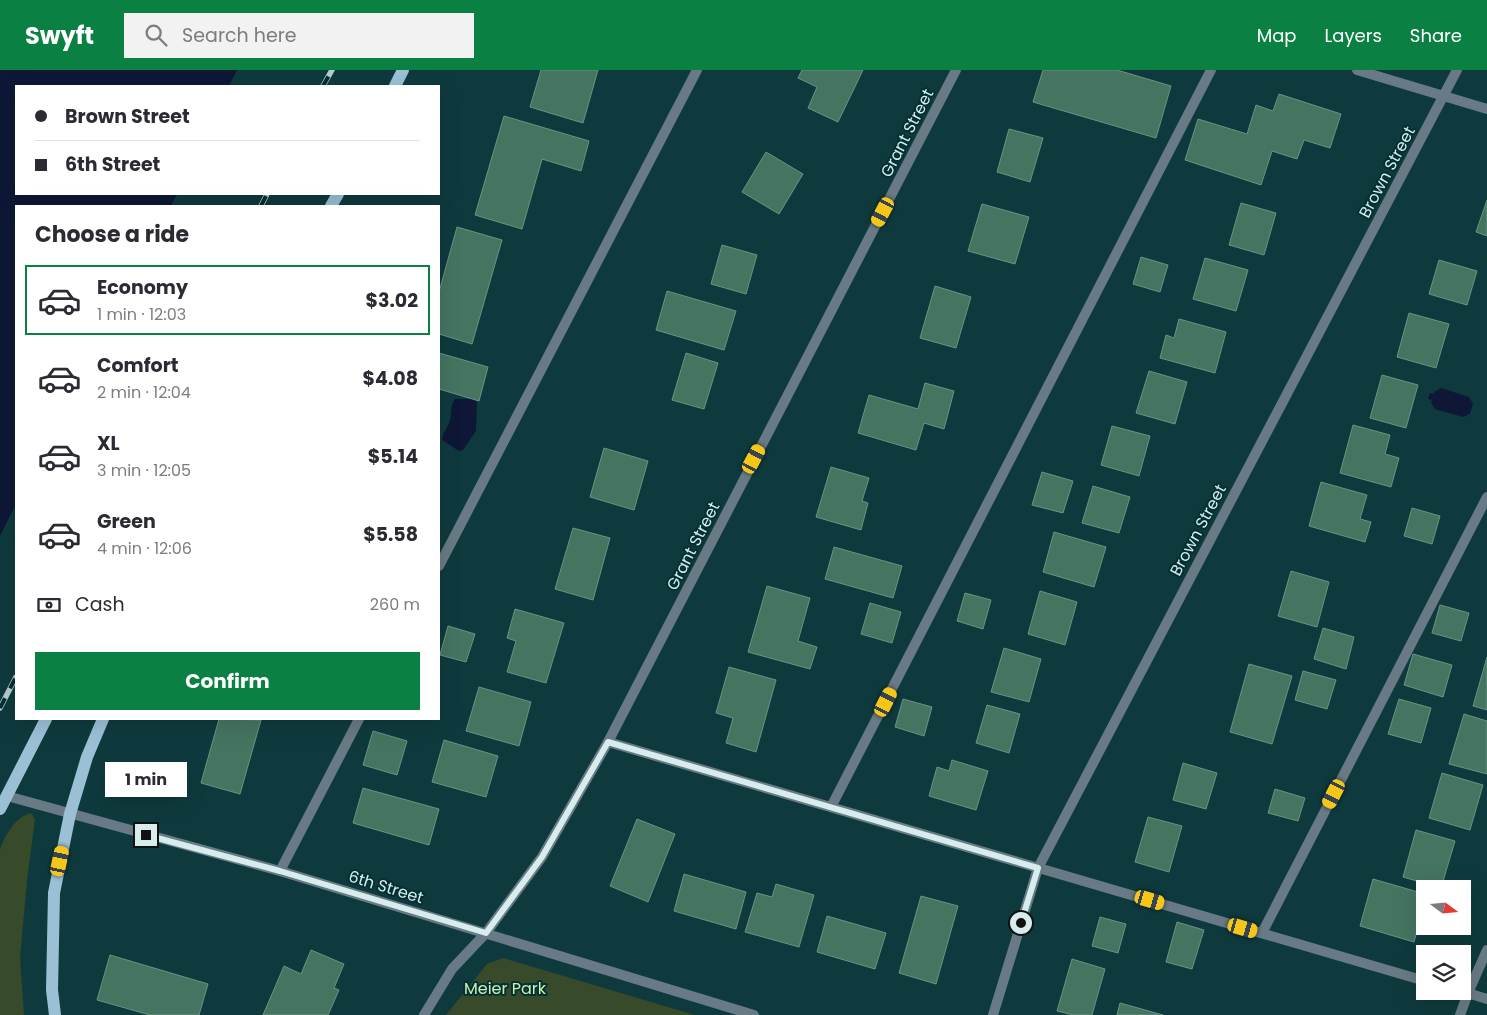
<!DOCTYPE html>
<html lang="en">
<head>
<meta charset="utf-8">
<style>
  body { margin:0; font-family:Poppins,sans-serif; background:#f2f2f3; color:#2b2b33; height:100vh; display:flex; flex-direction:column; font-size:19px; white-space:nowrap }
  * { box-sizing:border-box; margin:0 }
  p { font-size:16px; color:#7c7c81 }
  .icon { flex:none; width:28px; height:28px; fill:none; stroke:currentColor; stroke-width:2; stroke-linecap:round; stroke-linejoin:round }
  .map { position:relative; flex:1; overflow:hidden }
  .details { position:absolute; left:15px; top:135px; width:425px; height:515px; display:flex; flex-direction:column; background:#fff; border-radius:0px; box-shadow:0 5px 20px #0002 }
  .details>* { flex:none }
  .hud { position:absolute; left:15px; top:15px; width:425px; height:110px; border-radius:0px; box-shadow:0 5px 20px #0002; display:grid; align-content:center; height:110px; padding:0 20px; background:#fff }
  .needle { width:32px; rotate:106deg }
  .controls { position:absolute; left:1416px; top:810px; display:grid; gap:10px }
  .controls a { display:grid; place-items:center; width:55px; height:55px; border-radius:0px; background:#fff; box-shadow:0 5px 20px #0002; font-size:25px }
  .end { position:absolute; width:22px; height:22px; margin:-11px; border:6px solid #d7eced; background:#111; box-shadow:0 0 0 2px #111 }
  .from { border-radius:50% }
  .bubble { position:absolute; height:35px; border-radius:0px; background:#fff; box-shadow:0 5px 20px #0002; font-size:16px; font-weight:700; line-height:35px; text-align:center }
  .car { position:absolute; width:15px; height:30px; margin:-15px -8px; border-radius:6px; box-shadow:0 0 4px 1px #0007; background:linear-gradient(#f5c518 24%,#345 0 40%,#f5c518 0 76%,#345 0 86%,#f5c518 0) }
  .hud b { display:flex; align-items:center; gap:18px; height:48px; font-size:19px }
  .hud b+b { border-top:1px solid #e1e1e2 }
  .hud i { width:12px; height:12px; background:#2b2b33 }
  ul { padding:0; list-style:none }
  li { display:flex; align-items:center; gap:15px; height:70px; margin:0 10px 8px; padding:0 10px; border:2px solid transparent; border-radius:0px }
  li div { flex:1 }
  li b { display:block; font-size:19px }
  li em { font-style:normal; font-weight:700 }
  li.selected { border-color:#0b8043 }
  li>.icon { width:45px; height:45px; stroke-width:1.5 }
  h2 { padding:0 20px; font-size:22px; line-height:60px }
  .pay { display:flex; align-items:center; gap:12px; height:55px; padding:0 20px; font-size:19px }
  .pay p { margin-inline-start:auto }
  .cta { display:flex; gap:10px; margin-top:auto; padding:10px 20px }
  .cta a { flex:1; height:58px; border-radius:0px; background:#0b8043; color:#fff; font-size:20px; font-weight:700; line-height:58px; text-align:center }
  header { display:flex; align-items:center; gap:30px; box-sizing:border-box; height:70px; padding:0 25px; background:#0b8043; color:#fff }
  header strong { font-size:24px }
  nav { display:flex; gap:28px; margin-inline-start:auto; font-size:18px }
  .search { width:350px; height:45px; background:#f2f2f3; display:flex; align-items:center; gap:12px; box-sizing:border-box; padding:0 18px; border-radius:0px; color:#7c7c81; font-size:19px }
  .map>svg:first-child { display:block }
  .green { fill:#374a29 }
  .water { fill:#0e1735 }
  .building { fill:#457461; stroke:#6e9282 }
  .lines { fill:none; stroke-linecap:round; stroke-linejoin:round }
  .service { stroke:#687a85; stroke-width:10 }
  .minor { stroke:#687a85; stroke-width:10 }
  .primary { stroke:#9bc0d6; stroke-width:12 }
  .rail-casing { stroke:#b3cccd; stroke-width:5.5 }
  .rail { stroke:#033033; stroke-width:4; stroke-dasharray:11; stroke-linecap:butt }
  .route { stroke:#d7eced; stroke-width:6 }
  .labels { text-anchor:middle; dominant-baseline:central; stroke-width:4; stroke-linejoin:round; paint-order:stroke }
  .street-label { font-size:16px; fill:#d7eced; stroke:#033033 }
  .park-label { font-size:16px; fill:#ccf0b2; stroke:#033033 }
</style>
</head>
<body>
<header>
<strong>Swyft</strong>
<div class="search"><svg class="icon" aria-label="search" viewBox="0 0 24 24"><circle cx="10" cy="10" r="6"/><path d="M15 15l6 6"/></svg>Search here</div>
<nav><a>Map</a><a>Layers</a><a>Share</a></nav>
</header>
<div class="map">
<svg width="1487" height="945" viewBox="0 0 1487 945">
  <rect width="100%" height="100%" fill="#0f3a3d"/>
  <path class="green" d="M31 743 35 749 27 810 20 888 24 945H0V779C6 764 15 747 31 743Z
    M503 888 695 945H446L487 894Z"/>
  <path class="water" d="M0 0H237L229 16H16V124H177L171 136H16V434L0 466Z
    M1441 318 1469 327 1473 334 1470 344 1463 347 1435 339 1431 333 1432 330 1428 329 1430 323 1434 324V322Z
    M455 329H473L477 332 476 361 463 380 459 381 442 370C443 362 448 357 450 350 452 342 450 335 455 329Z"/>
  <path class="building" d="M541 0H598L583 53 530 37Z
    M802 0H863L838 52 808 38 817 17 798 8Z
    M1043 0H1117L1171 16 1156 68 1033 32Z
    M1279 24 1341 44 1330 78 1304 70 1297 89 1272 81 1261 115 1185 90 1198 49 1247 64 1256 35 1273 41Z
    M504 46 589 71 581 101 542 89 522 159 475 145Z
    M1009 59 1043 68 1030 112 997 102Z
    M766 82 803 104 779 144 742 122Z
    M1487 130V166L1476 162Z
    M1241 133 1276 143 1264 185 1229 175Z
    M982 134 1029 147 1015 194 968 181Z
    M457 157 502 170 472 274 439 264V222Z
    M722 175 757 185 746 224 711 214Z
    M1141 187 1168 195 1160 222 1133 214Z
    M1205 188 1248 200 1236 241 1193 229Z
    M1439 190 1477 201 1467 235 1429 224Z
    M935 216 971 227 956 278 920 268Z
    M667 221 736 241 724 280 656 260Z
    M1409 243 1449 254 1436 298 1397 287Z
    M1179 249 1226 262 1215 303 1160 288 1166 265 1174 268Z
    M439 283 488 297 479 331 439 319Z
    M686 283 718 293 704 339 672 330Z
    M1149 301 1187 312 1175 354 1136 343Z
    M1382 305 1418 315 1406 358 1370 348Z
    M925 313 954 321 944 359 924 353 916 380 858 363 869 325 918 339Z
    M1353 355 1390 365 1385 384 1399 388 1391 417 1340 403Z
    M1112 356 1150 366 1139 406 1101 395Z
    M604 378 648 391 634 440 590 427Z
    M831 397 869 408 862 431 868 433 861 460 816 447Z
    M1042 402 1073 411 1063 443 1032 435Z
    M1321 412 1367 425 1360 449 1371 452 1365 472 1309 456Z
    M1093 416 1130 427 1119 463 1082 453Z
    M1412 438 1440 446 1432 474 1404 466Z
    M573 458 610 468 593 530 555 519Z
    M1054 462 1106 477 1094 517 1043 502Z
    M834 477 902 496 893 528 825 509Z
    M1291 501 1329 512 1317 557 1278 546Z
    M767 516 810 528 798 571 817 577 810 599 748 582Z
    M1040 521 1077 532 1065 575 1028 564Z
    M965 523 991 530 983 559 957 551Z
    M870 533 901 542 892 573 861 564Z
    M1440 535 1469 543 1461 571 1432 563Z
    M515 539 564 553 546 613 507 602 516 571 507 568Z
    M448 556 475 564 466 592 440 585Z
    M1323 558 1354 567 1346 599 1314 589Z
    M1004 578 1041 589 1029 632 991 622Z
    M1413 584 1452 595 1443 627 1404 615Z
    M1487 587V640L1473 636Z
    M1249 594 1292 606 1272 674 1230 662Z
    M729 597 776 610 756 682 726 673 733 648 716 643Z
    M1303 601 1336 610 1327 639 1295 630Z
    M479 617 531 632 519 676 466 661Z
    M903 629 932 637 924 666 895 657Z
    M1399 629 1431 638 1421 673 1388 664Z
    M987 635 1020 644 1009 683 976 673Z
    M1464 644 1487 651V704L1449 694Z
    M219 649 261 650 240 724 201 713Z
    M373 661 407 671 397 705 363 695Z
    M444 670 498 686 486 727 432 712Z
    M952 690 988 701 976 740 929 726 937 697 949 701Z
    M1183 693 1217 703 1206 739 1173 730Z
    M1442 703 1483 715 1470 760 1429 748Z
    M363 718 439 739 429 775 353 753Z
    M1275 719 1305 728 1298 751 1268 743Z
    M1148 747 1182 756 1169 802 1135 792Z
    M637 749 675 764 648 832 610 816Z
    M1416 760 1455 771 1441 818 1403 807Z
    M684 804 746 822 736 859 674 841Z
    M1373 809 1425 824V832L1414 872 1360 856Z
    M776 814 814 825 799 877 745 862 757 823 772 827Z
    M921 826 958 836 936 914 899 903Z
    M827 846 886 863 875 899 817 882Z
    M1100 847 1126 854 1118 883 1092 876Z
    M1177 852 1204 860 1192 899 1166 892Z
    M311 880 344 894 334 918 339 920 328 945H263L284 896 301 904Z
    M110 885 208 914 199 945H150L97 930Z
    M1072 889 1105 899 1092 945H1073L1057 941Z
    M1120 933 1163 945H1117Z"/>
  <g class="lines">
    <path class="service" d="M439 496 697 0
      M608 672 1425 911
      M831 737 1211 0
      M280 801 359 649
      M1262 863 1487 427
      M1461 921 1487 929"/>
    <path class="minor" d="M1357 0 1487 39
      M7 726 280 801 754 945
      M424 945 452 899 486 863 542 787 608 672 956 0
      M993 945 1038 798 1457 0
      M1460 945 1468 923 1487 880"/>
    <path class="primary" d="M395 16 403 0
      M331 136 338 124
      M0 739 46 649
      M55 945 52 920 54 823 70 744 87 687 103 649"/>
    <defs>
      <path id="rail" d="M323 16 332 0
        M261 136 267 124
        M0 638 16 607"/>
    </defs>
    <use href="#rail" class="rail-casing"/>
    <use href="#rail" class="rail"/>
  </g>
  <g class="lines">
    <path class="route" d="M146 765 280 801 486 863 542 787 608 672 1038 798 1021 853"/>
  </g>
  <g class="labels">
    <g class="street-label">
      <text transform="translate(907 63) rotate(-63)">Grant Street</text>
      <text transform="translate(1387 102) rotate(-62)">Brown Street</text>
      <text transform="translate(1198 460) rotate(-62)">Brown Street</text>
      <text transform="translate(693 476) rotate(-63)">Grant Street</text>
      <text transform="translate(386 817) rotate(17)">6th Street</text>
    </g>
    <g class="park-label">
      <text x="505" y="918">Meier Park</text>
    </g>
  </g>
</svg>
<div class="controls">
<a><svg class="needle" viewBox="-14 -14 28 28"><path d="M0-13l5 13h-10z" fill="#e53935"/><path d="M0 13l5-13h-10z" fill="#7c7c81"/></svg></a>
<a><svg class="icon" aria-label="layers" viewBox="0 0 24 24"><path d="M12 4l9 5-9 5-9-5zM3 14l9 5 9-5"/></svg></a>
</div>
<i class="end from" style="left:1021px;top:853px"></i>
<i class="end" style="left:146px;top:765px"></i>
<div class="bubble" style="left:105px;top:692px;width:82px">1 min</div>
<i class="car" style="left:883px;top:142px;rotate:208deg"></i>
<i class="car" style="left:754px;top:389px;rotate:28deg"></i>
<i class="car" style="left:886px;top:632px;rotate:27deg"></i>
<i class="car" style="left:1334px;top:724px;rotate:207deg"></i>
<i class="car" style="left:60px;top:791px;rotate:12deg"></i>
<i class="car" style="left:1150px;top:830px;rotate:106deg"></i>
<i class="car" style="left:1243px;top:858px;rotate:106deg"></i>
<div class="hud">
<b><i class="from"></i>Brown Street</b>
<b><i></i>6th Street</b>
</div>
<section class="details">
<h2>Choose a ride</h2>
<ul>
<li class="selected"><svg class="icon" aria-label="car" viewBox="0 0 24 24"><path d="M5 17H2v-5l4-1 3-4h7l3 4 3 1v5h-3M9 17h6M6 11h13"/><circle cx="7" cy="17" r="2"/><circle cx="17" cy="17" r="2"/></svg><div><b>Economy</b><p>1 min · 12:03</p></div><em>$3.02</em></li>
<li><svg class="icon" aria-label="car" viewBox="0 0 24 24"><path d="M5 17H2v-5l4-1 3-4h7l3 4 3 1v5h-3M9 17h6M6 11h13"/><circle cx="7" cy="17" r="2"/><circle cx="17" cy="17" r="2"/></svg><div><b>Comfort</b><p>2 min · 12:04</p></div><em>$4.08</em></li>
<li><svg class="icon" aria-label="car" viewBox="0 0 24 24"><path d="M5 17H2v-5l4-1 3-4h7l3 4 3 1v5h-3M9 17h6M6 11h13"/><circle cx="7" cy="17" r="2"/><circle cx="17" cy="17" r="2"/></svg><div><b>XL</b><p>3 min · 12:05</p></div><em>$5.14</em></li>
<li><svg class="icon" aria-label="car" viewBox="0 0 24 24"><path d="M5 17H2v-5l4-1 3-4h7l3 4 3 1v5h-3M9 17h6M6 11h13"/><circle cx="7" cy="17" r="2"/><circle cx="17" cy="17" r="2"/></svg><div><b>Green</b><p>4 min · 12:06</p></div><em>$5.58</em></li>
</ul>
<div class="pay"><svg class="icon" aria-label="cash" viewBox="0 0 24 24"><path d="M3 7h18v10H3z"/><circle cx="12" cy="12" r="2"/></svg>Cash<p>260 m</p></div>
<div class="cta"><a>Confirm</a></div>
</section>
</div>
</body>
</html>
